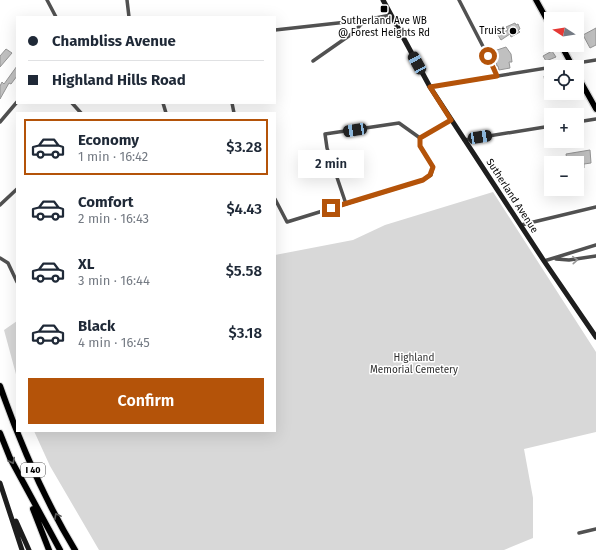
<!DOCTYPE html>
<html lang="en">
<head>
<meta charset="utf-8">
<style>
  body { margin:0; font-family:"Fira Sans",sans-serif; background:#f6f6f7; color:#1f2937; height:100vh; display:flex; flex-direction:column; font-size:15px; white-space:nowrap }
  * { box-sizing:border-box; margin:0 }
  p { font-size:13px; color:#747a83 }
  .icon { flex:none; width:22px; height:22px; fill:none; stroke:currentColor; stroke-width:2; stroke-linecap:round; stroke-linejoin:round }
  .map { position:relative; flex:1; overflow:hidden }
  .sheet { position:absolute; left:16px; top:112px; width:260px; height:320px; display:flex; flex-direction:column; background:#fff; border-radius:0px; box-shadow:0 4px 16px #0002 }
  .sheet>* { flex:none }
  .guide { position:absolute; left:16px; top:16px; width:260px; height:88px; border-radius:0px; box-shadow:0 4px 16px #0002; display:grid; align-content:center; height:88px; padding:0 12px; background:#fff }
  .needle { width:26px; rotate:282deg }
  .controls { position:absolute; left:544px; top:12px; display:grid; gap:8px }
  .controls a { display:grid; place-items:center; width:40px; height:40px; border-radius:0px; background:#fff; box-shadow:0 4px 16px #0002; font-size:20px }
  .end { position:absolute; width:18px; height:18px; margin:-9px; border:5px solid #b45309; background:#fff; box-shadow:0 0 0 2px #fff }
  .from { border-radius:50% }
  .bubble { position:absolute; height:28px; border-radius:0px; background:#fff; box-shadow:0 4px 16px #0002; font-size:13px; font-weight:600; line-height:28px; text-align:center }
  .car { position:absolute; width:12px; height:24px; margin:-12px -6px; border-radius:5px; box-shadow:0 0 3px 1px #0007; background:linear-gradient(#222 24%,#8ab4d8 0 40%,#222 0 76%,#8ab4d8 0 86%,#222 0) }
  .guide b { display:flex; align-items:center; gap:14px; height:38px; font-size:15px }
  .guide b+b { border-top:1px solid #e0e1e3 }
  .guide i { width:10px; height:10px; background:#1f2937 }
  ul { padding:7px 0 0; list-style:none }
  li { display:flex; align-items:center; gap:12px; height:56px; margin:0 8px 6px; padding:0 4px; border:2px solid transparent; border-radius:0px }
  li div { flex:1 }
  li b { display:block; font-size:15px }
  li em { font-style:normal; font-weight:600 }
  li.active { border-color:#b45309 }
  li>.icon { width:36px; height:36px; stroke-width:1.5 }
  .button { display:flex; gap:8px; margin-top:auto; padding:8px 12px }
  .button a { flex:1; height:46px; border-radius:0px; background:#b45309; color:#fff; font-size:16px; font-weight:600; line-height:46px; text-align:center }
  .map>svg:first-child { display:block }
  .green { fill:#d8d8d8 }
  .building { fill:#c0c0c0; stroke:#959595 }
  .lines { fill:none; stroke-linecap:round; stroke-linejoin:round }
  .primary-casing { stroke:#dbdbdb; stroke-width:8 }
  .highway-casing { stroke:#dbdbdb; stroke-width:8 }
  .street { stroke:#515151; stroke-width:3.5 }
  .secondary { stroke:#1e1e1e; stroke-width:5 }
  .primary { stroke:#000; stroke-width:5.5 }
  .highway { stroke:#000; stroke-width:6 }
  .oneway { stroke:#979797 }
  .oneway2 { stroke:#595959 }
  .route { stroke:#b45309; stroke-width:5 }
  .poi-dot { fill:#000; stroke:#fff; stroke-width:1.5 }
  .labels { text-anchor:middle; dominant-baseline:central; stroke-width:3; stroke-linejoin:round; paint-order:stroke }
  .shield { fill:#fff; stroke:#4c4c4c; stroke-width:1 }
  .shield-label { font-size:9px; font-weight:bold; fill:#000 }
  .poi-label { font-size:10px; fill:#000; stroke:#fff }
  .street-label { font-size:10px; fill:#000; stroke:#fff }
  .park-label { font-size:10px; fill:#2f2f2f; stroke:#fff }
</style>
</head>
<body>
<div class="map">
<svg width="596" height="550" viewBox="0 0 596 550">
  <rect width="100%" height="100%" fill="#fff"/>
  <path class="green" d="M493 192 596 352V432L524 449 533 498V538L504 550H99L50 466 34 431H275V255L353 240 385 225Z
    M17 321V378L4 330Z"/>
  <path class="building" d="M515 23 516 25 518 24 520 29 518 30 520 32 511 37 510 34 501 40 498 35 508 30 506 27Z
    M596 28V45L590 48 583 35Z
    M506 47 511 54 512 62H509L510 68 499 70 498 66H497L494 51Z
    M6 49 12 53 0 67V56Z
    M552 51 556 57 546 61 543 56Z
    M17 66V76L11 84 9 83 0 99V86L2 82 4 84Z
    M549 74 551 79V96H547L544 76Z
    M590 150 591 163 584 164V168L577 170V163H569L568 160H567L566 154Z"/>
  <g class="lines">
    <defs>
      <path id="primary" d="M536 0 551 27
        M561 45 573 67
        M577 75 596 109"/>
      <path id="highway" d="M0 386C20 443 44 499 75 550
        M0 433 10 458 60 550
        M33 509 49 550"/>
    </defs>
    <use href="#primary" class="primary-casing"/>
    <use href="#highway" class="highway-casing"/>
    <path class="street" d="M47 0 56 17
      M127 0 129 17
      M459 0 490 60 497 76
      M275 30 365 20 391 15
      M313 61 353 33 365 20
      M430 87 596 60
      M72 103 81 113
      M163 103 166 113
      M232 103 234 113
      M0 122 17 102
      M577 122 596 119
      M420 138 451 120
      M464 140 551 126
      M275 199 287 222 423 180 431 175 433 167 420 146V138
      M346 204 327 148 325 134 399 123 420 138
      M0 205 17 189
      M521 225 596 207
      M0 258 8 263 17 282
      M556 259 569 260 596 256
      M544 261 596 245
      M579 533 596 529"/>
    <path class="secondary" d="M383 0 430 87 544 261 596 337
      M0 483 22 550
      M16 521 29 550"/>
    <use href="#primary" class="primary"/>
    <use href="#highway" class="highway"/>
  </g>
  <defs><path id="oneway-chevron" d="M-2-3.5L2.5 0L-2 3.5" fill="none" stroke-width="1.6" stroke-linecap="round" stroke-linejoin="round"/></defs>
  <use class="oneway" href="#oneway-chevron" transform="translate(575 260) rotate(-4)"/>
  <g class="oneway2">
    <use href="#oneway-chevron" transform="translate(12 461) rotate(63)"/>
    <use href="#oneway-chevron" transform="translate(57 516) rotate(-118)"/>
  </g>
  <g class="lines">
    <path class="route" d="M331 208 423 180 430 175 433 167 420 146V138L451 120 430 87 497 76 488 56"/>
  </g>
  <g class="poi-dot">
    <rect x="380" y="5" width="8" height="8" rx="2"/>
    <circle cx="513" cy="31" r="4"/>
  </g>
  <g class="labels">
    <rect class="shield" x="21" y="463" width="24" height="14" rx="3"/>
    <g class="shield-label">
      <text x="33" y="470">I 40</text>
    </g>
    <g class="poi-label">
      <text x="384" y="21">Sutherland Ave WB<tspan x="384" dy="12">@ Forest Heights Rd</tspan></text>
      <text x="505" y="31" text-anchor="end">Truist</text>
    </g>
    <g class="street-label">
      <text transform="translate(512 196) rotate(57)">Sutherland Avenue</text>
    </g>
    <g class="park-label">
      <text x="414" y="358">Highland<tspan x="414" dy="12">Memorial Cemetery</tspan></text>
    </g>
  </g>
</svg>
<div class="controls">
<a><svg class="needle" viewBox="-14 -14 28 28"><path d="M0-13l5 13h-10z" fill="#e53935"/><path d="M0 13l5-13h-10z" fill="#747a83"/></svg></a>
<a><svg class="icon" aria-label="locate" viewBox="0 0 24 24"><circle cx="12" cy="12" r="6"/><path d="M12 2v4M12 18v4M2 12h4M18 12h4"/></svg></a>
<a>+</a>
<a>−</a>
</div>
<i class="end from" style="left:488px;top:56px"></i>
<i class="end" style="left:331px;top:208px"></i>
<div class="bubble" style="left:298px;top:150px;width:66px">2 min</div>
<i class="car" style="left:417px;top:63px;rotate:331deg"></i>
<i class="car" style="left:355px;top:130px;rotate:261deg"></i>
<i class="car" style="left:480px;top:137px;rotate:81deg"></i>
<div class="guide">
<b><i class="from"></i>Chambliss Avenue</b>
<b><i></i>Highland Hills Road</b>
</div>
<section class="sheet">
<ul>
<li class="active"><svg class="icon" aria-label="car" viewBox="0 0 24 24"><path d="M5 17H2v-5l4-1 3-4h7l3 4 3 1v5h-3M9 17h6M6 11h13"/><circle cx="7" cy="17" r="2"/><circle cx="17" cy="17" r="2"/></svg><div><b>Economy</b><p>1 min · 16:42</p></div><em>$3.28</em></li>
<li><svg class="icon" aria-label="car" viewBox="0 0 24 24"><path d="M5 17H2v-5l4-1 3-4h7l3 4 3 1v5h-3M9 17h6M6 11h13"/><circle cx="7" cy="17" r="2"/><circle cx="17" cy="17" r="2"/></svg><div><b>Comfort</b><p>2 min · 16:43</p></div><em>$4.43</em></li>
<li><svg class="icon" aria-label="car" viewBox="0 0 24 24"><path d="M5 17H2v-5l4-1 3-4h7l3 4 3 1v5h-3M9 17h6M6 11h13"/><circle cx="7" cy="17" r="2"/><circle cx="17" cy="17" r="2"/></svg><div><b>XL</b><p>3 min · 16:44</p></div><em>$5.58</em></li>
<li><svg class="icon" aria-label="car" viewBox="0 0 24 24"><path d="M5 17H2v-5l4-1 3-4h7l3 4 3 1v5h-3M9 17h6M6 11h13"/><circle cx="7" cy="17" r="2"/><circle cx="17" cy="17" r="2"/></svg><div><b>Black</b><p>4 min · 16:45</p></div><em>$3.18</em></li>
</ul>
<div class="button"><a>Confirm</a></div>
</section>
</div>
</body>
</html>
